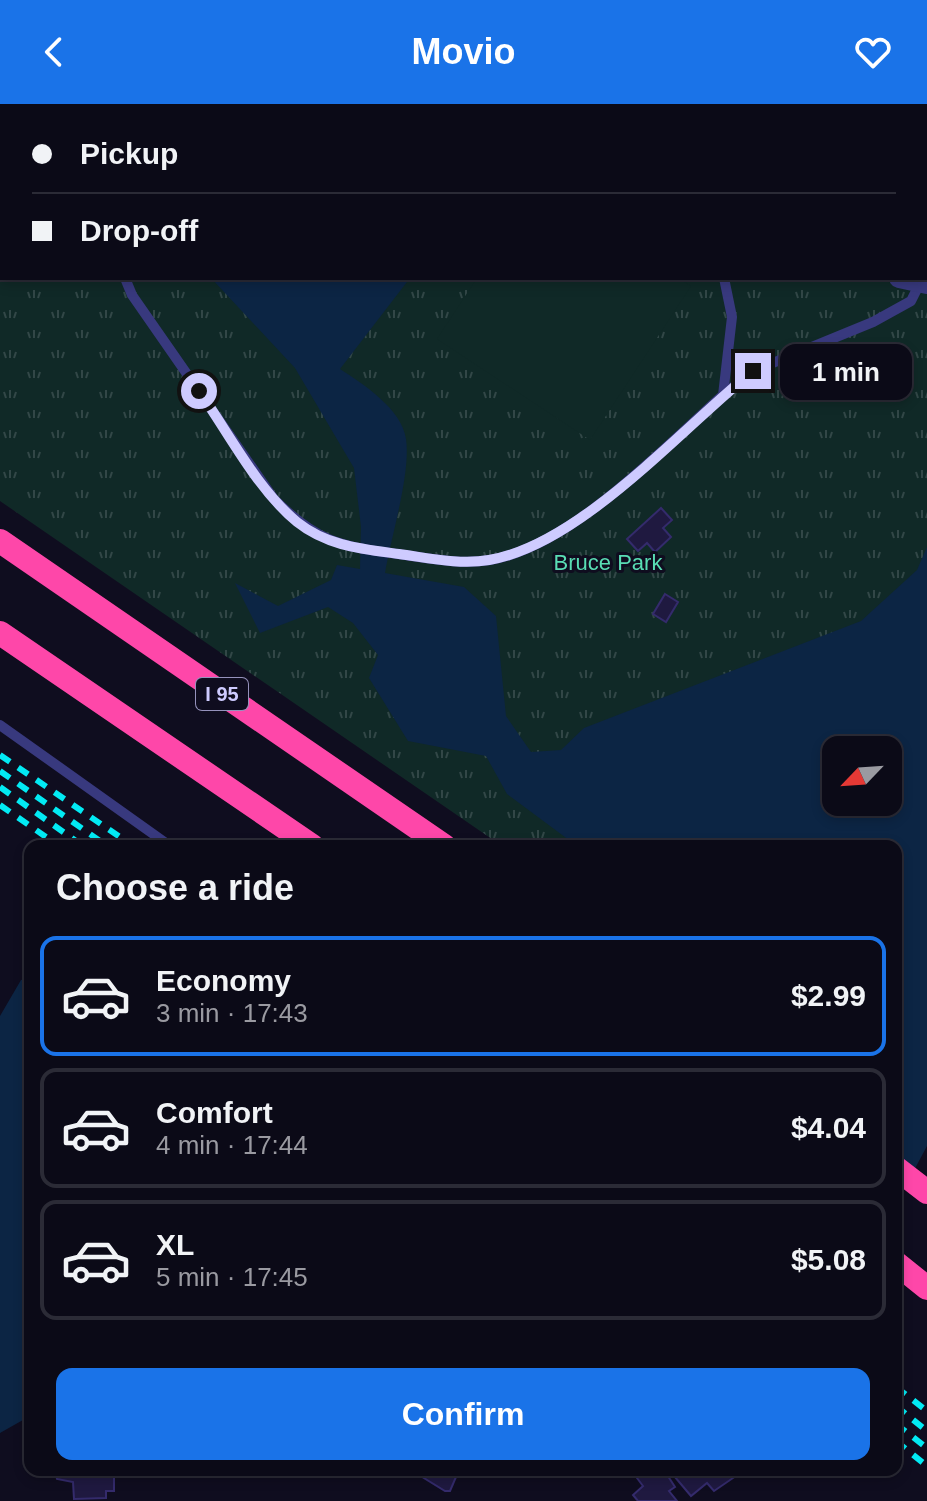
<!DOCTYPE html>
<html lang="en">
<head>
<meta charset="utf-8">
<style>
  body { margin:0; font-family:Arial,sans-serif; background:#141320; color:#f1f3f6; height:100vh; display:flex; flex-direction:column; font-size:30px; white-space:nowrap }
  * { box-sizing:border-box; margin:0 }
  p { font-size:26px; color:#9a9aa1 }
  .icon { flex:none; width:44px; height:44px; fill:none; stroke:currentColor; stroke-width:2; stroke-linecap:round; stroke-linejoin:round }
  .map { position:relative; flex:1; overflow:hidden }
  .panel { position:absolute; left:24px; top:736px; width:878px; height:636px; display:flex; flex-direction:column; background:#0b0a17; border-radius:16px; box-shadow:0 4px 12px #0003,0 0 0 2px #2b2b36 }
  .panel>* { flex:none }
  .banner { position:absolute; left:0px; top:0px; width:928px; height:176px; box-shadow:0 4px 12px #0003,0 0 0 2px #2b2b36; display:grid; align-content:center; height:176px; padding:0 32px; background:#0b0a17 }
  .needle { width:52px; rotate:245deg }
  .buttons { position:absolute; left:822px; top:632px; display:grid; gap:16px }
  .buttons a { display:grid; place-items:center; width:80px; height:80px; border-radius:16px; background:#0b0a17; box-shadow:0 4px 12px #0003,0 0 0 2px #2b2b36; font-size:40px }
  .end { position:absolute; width:36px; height:36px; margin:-18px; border:10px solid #cecbff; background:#111; box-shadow:0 0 0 4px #111 }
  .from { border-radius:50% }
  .bubble { position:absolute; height:56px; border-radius:16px; background:#0b0a17; box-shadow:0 4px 12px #0003,0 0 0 2px #2b2b36; font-size:26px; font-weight:700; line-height:56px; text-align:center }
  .banner b { display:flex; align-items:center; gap:28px; height:76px; font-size:30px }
  .banner b+b { border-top:2px solid #2b2b36 }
  .banner i { width:20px; height:20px; background:#f1f3f6 }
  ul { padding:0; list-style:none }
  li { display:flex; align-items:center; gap:24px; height:120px; margin:0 16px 12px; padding:0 16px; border:4px solid #2b2b36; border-radius:16px }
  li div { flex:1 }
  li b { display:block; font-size:30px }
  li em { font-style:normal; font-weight:700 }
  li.on { border-color:#1a73e8 }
  li>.icon { width:72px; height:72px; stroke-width:1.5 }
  h2 { padding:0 32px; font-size:36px; line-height:96px }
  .button { display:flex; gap:16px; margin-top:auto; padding:16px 32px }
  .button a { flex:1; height:92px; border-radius:16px; background:#1a73e8; color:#fff; font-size:32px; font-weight:700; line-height:92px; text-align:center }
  header { display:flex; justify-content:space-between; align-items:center; height:104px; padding:0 32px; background:#1a73e8; color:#fff; font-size:36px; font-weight:700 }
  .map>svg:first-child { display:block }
  .grass { fill:url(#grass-tufts); fill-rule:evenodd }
  .pitch { fill:#102927 }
  .water { fill:#0c2544; fill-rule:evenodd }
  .building { fill:#1f1940; stroke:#342b6c; stroke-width:2 }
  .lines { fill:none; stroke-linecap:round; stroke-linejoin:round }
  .lane { stroke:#38397e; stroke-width:10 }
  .street { stroke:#38397e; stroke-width:20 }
  .highway { stroke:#fe47a9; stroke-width:24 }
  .rail { stroke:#02eaf4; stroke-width:6; stroke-dasharray:12 10; stroke-linecap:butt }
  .route { stroke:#cecbff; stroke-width:10 }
  .labels { text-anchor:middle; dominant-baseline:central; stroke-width:6; stroke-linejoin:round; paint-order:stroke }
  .shield { fill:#0f0d1f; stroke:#9592bc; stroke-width:2 }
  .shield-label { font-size:20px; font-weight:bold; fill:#cecbff }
  .park-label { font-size:22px; fill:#59ddb4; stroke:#0f0d1f }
</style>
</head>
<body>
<header><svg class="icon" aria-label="back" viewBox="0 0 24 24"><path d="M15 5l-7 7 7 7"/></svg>Movio<svg class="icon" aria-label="heart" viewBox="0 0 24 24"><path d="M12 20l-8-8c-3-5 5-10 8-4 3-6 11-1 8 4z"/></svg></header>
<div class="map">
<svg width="927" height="1397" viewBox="0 0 927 1397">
  <defs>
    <pattern id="grass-tufts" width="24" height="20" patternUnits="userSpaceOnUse" patternTransform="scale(2)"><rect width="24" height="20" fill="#102927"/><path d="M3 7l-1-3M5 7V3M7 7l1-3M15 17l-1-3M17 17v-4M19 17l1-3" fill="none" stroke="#324747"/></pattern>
  </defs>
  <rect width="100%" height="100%" fill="#0f0d1f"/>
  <path class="grass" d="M0 0H927V593L836 646 748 742H502L0 397ZM2 2H926V174H2Z"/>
  <path class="pitch" d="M477 174H678L691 182 590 336 437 235Z"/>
  <path class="water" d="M211 174H410L340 265C363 280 402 305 406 335 411 369 391 433 385 469L464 483 496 512 506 612 531 648 561 646 584 624 861 517 917 466 927 443V1042L896 1100V742H577L507 690 486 652 408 637 369 574 378 551 353 519 328 503 260 529 235 479 278 502 331 476 337 461 360 465 361 423 354 364 295 264ZM836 646H888V698H836Z
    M30 873V1312L0 1329V912L21 876Z"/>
  <path class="building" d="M661 404 672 416 663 424 671 433 655 448 647 439 638 447 627 435Z
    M665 490 678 498 666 518 653 510Z
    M55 1366H114V1387H106V1394L74 1395 73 1378 57 1375Z
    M411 1366H459L450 1387H445Z
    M631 1366H664L675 1383 669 1387 677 1397H638L633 1391 643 1382Z
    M669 1366H724L733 1374 714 1387 707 1379 691 1392Z"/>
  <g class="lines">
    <path class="lane" d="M138 2 140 0
      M926 6H927
      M125 174 132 191 274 395C317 438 339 442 398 450 428 454 460 461 490 456 570 443 663 345 723 291L732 213 724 174
      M723 291 753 267 873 218 911 197 920 179
      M0 621 170 742"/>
    <path class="street" d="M450 0 454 2
      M899 174 927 180"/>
    <path class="highway" d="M0 437 444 742
      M0 529 312 742
      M896 1064 927 1088
      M896 1159 927 1184"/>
    <path class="rail" d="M0 651 133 742
      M0 667 107 742
      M0 683 83 742
      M0 701 59 742
      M896 1283 927 1307
      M896 1302 927 1327
      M896 1320 927 1344
      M896 1337 927 1362"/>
  </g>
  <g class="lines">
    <path class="route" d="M199 287C229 329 256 384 297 418 327 442 362 445 399 450 429 454 460 461 489 456 580 441 682 324 753 267"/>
  </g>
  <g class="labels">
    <rect class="shield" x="196" y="574" width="52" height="32" rx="6"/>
    <g class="shield-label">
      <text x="222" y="590">I 95</text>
    </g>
    <g class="park-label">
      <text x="608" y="458">Bruce Park</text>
    </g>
  </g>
</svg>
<div class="buttons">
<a><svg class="needle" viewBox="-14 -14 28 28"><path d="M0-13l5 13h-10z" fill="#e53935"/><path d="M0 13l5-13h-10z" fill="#9a9aa1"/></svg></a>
</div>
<i class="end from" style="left:199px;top:287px"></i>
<i class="end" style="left:753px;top:267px"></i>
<div class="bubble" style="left:780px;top:240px;width:132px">1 min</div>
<div class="banner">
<b><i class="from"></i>Pickup</b>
<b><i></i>Drop-off</b>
</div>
<section class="panel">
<h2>Choose a ride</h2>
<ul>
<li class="on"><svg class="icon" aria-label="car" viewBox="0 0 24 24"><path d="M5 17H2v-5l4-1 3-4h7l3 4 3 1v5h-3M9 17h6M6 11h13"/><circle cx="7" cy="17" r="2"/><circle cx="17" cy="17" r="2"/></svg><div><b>Economy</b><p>3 min · 17:43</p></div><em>$2.99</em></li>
<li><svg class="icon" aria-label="car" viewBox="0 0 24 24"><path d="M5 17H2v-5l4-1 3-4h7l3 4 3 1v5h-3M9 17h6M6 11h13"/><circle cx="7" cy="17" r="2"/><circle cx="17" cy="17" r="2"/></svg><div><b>Comfort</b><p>4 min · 17:44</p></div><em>$4.04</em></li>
<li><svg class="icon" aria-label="car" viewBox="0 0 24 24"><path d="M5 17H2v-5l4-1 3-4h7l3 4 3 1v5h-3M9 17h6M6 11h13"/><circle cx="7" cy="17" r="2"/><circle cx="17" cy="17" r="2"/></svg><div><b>XL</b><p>5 min · 17:45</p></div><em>$5.08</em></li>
</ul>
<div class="button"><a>Confirm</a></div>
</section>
</div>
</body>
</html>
